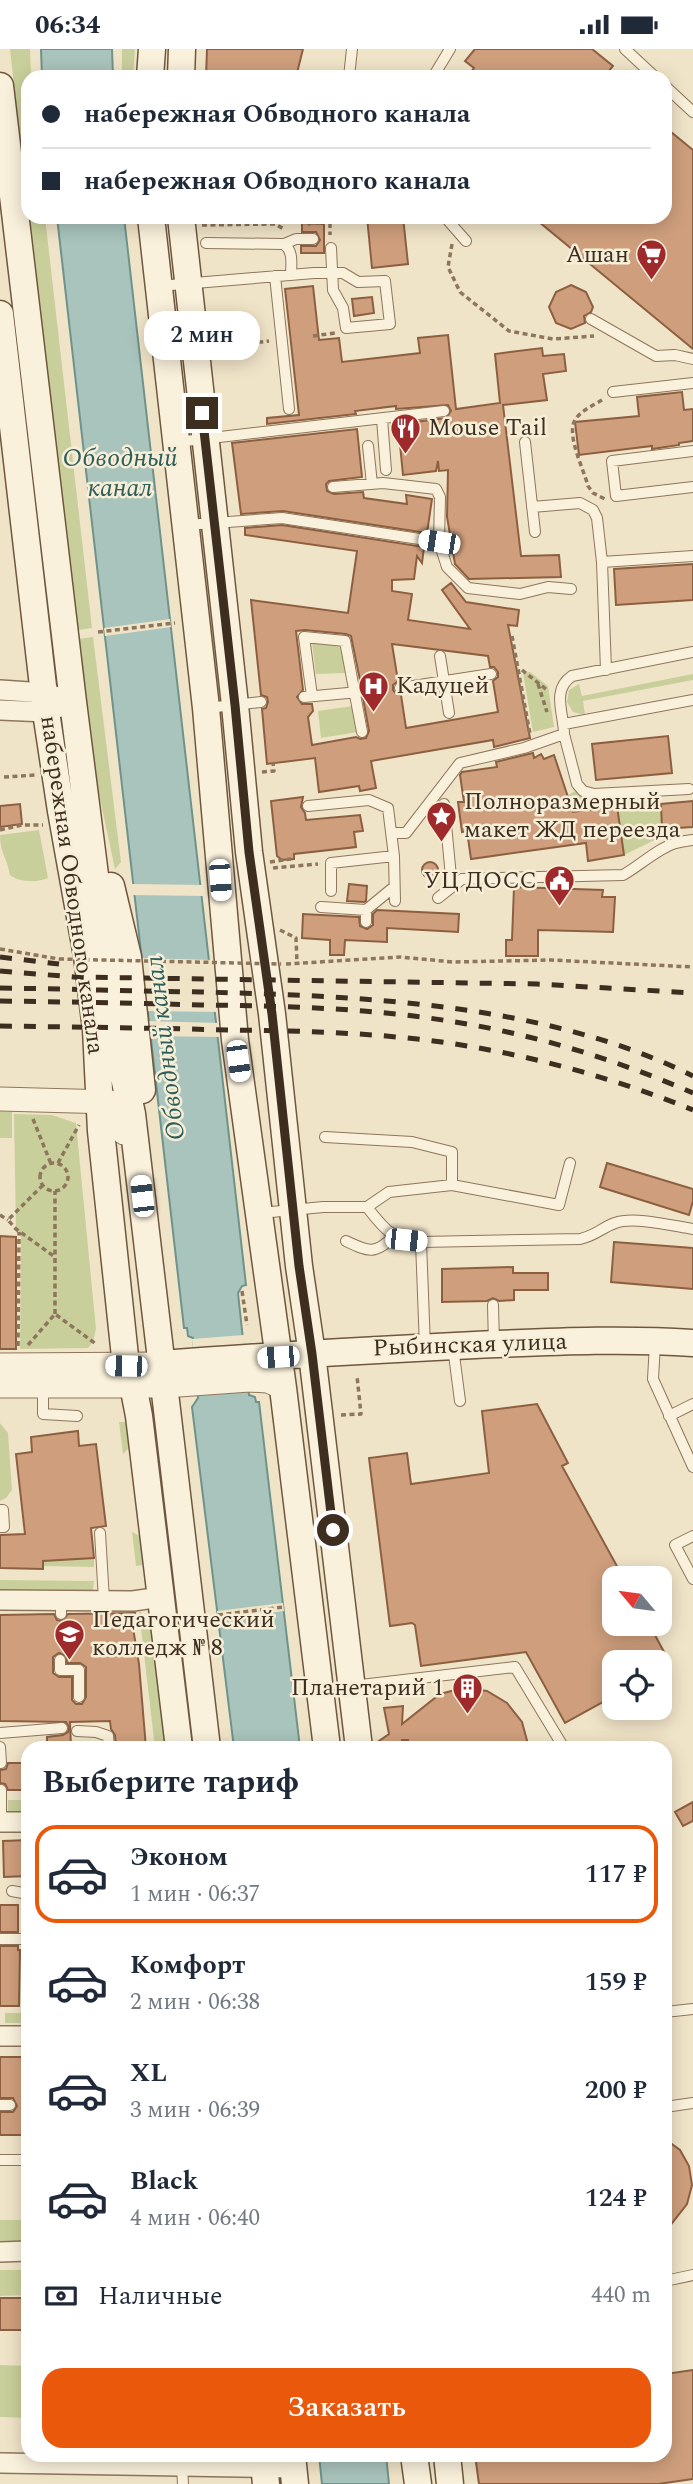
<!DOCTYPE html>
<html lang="ru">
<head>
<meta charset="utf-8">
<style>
  body { margin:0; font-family:Spectral,serif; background:#f6f6f7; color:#1f2937; height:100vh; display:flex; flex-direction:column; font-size:26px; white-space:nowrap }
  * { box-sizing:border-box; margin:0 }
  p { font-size:23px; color:#747a83 }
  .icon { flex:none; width:38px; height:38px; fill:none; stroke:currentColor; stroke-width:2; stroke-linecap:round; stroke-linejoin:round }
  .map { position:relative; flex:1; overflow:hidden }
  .sheet { position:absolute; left:21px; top:1692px; width:651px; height:721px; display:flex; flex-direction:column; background:#fff; border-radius:21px; box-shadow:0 4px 18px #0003 }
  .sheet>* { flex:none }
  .top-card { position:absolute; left:21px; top:21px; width:651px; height:154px; border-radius:21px; box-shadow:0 4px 18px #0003; display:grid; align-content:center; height:154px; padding:0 21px; background:#fff }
  .needle { width:46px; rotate:299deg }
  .buttons { position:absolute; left:602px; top:1517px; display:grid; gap:14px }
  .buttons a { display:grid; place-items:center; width:70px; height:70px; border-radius:14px; background:#fff; box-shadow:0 4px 18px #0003; font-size:35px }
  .end { position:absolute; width:32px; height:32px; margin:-16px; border:9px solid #3d2e20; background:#fff; box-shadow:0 0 0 4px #fff }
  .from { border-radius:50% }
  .bubble { position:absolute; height:49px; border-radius:21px; background:#fff; box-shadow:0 4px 18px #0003; font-size:23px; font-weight:600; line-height:49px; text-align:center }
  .car { position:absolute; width:21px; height:42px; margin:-21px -10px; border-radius:9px; box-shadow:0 0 5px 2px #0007; background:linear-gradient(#fff 24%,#345 0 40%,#fff 0 76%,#345 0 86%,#fff 0) }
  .top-card b { display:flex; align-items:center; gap:24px; height:66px; font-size:26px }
  .top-card b+b { border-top:2px solid #e0e1e3 }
  .top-card i { width:18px; height:18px; background:#1f2937 }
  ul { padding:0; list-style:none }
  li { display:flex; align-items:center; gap:21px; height:98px; margin:0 14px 10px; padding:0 7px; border:4px solid transparent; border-radius:21px }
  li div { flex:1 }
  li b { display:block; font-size:26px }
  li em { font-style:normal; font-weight:600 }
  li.on { border-color:#ea580c }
  li>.icon { width:63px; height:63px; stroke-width:1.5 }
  h2 { padding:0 21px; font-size:32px; line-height:84px }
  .pay { display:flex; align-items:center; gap:18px; height:77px; padding:0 21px; font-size:26px }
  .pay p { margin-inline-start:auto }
  .action { display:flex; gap:14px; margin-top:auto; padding:14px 21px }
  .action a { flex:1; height:80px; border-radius:21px; background:#ea580c; color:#fff; font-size:28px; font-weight:600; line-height:80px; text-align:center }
  .status { display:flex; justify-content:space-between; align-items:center; height:49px; padding:0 35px; background:#fff; direction:ltr }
  .status svg { height:19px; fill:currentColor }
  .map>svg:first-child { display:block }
  .green { fill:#c9cf9b }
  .water { fill:#a9c4bc; stroke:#6f938a; stroke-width:2 }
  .pier { fill:#f0e4c8 }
  .building { fill:#cf9f7d; stroke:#8d5f41; stroke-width:2; fill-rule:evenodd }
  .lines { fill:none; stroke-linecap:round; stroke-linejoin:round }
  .service-casing { stroke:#8d765c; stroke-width:12 }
  .minor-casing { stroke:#8d765c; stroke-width:22 }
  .tertiary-casing { stroke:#8d765c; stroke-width:25 }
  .secondary-casing { stroke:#6f573f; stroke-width:29 }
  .path { stroke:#8d765c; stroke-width:3.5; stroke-dasharray:5 3.5; stroke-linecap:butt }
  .service { stroke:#faf1dc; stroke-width:10 }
  .minor { stroke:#faf1dc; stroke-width:19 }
  .tertiary { stroke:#faf1dc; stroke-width:23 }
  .secondary { stroke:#faf1dc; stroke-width:26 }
  .rail { stroke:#3d2e20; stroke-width:5; stroke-dasharray:12 12; stroke-linecap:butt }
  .path-bridge { stroke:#8d765c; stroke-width:3.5; stroke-dasharray:5 3.5; stroke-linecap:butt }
  .route { stroke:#3d2e20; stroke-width:9 }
  .labels { text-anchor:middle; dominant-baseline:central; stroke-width:5; stroke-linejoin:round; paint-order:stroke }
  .poi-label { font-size:24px; fill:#3d2e20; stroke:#f7eed8; text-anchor:start }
  .street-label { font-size:24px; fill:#3d2e20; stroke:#f7eed8 }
  .water-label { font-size:26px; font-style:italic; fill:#2f5d5a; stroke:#f7eed8 }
</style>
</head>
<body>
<div class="status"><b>06:34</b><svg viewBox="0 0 49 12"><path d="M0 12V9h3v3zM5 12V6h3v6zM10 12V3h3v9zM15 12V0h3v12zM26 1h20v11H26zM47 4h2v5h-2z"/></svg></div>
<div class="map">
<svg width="693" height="2435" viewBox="0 0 693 2435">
  <rect width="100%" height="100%" fill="#f0e4c8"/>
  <path class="green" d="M10 0H30L31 28H28V161Z
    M122 0H135L133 28H122Z
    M29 168H45L92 579 78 581Z
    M93 588 121 813 115 820 96 731 78 590Z
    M312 594 343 598 345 624 316 625Z
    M530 623 548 637 554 678 533 683 523 624Z
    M693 625V631L583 652 585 666 573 663 567 653 569 641 579 635 582 647Z
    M353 657 358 683 321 689 318 662Z
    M577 741 622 746 661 755 662 780H667L665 786 624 806 617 757 573 763 568 746Z
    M39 781 48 829C38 834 18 833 10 826 7 809 0 804 0 786Z
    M0 1062 12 1063V1089H0Z
    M14 1065 52 1066 76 1074 96 1280 93 1293 88 1299 20 1300 21 1188 16 1183Z
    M126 1373 129 1399 123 1405 119 1373Z
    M0 1374 8 1384 12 1441 6 1449 0 1452Z
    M132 1483 140 1487 143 1516 136 1517Z
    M94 1509V1518L43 1517V1512Z
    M0 1531 94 1532 93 1541 0 1540Z
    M139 1562 150 1571 165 1699H155Z
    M8 1751H28V1762L8 1763Z
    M5 1964H28V1974H5Z
    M0 2171H28V2193H0Z
    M0 2221H28V2246L0 2247Z
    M0 2316 28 2317V2369L0 2368Z"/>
  <path class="water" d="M41 0H112L113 28H42Z
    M57 168H124L246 1236 242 1237 238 1244 249 1346 255 1348 256 1353H259L300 1699H234L192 1358 198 1349 193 1289 188 1287 187 1279H184Z
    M319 2406H386L389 2435H322Z"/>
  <path class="pier" d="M170 570 171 578 105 587 104 579Z
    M130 835 204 836 205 847 131 846Z
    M139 909 213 911 219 963 145 962Z
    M146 972 220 974 222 988 147 987Z
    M244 1286 250 1343 197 1347 192 1290Z
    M283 1554 284 1562 218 1570 217 1562Z"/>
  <path class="building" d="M207 0H303L296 28H206Z
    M475 0H592L613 17 604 28H467L474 19 465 12Z
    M665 78 693 101V300L533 168H665Z
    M367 168H403L408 215 372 219Z
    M302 174 324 175V204H301V197H316L320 191 316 183H302Z
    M571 236 586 243 593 258 591 263 584 267 585 274 571 280 556 274 549 258 556 243Z
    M313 237 319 291 339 289 342 313 420 304 418 289 448 286 456 360 500 354 495 305 542 299 543 307 564 305 566 322 543 325 547 351 503 356 521 507 559 506 561 528 469 530 455 515 447 468 448 421 439 422 438 412 436 422 403 426 398 375 446 369 451 362 448 356 396 360V357L355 362 356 365 267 375V369L299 366 285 240Z
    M372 248 374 264 354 267 352 250Z
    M682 343 684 361 693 360V392L679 394V396L652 400V397L579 406 575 373 639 367 637 348Z
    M357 380 362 428 329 432 326 435 327 442 334 445 363 443 364 449 407 455 406 446 432 450 427 484 283 462 241 465 232 394Z
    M282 476 424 498 422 514 417 507 414 530 392 531V542L412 545 408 571 470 580 442 541 451 534 466 553 519 561 517 577 508 576 530 689 494 698 493 691 371 712 376 739 360 742 359 737 319 743 315 709 267 715 262 660 266 659 268 653 267 648 261 646 251 551 348 564 357 502 245 486V479ZM305 581 346 585 351 587 361 636 366 642 363 649 369 682 366 689 360 690 356 688 312 696 308 668 313 662 312 655H302L297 648 303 641 296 582ZM392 595 488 607 490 618H494L498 623V628L493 632 498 663 406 679 401 646H397L393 641V636L398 632Z
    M693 515V551L616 556 614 520Z
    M668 687 672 724 596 731 592 695Z
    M533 704 534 709 541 705 544 710 554 706 573 763 617 757 624 806 588 812 586 794 471 810 467 782 462 783 458 753H464L460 726 462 723 497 718 496 713Z
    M303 748 301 758 305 764 306 771 360 766 363 782 354 783 356 798 294 805V810L282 811 277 807 271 752Z
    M693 752V778L662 780 661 755Z
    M20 755 22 775 0 778V757Z
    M422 821a8 8 0 1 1 16 0a8 8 0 1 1-16 0Z
    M349 835 367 837 366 852 364 853 347 852Z
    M514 838 603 841 602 848H615L613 883 538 881V907H506V891H512Z
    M377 861 459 865 458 883 387 879V893L345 891 344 906H330V891L302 889 303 865 359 868 360 877 367 880 373 876V865Z
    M607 1114 693 1140V1152L689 1166 600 1138Z
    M0 1187 16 1188V1300H0Z
    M614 1193 693 1199V1240L611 1233Z
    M513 1218V1224H548V1241H514V1251L499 1252 493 1249 487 1252 442 1253V1220Z
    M537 1355 568 1414 562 1417 624 1530H614V1575H649L670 1614H614V1647L565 1674 526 1603 421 1617 415 1576 412 1574 390 1577 369 1409 407 1404 411 1435 489 1424 482 1362Z
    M78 1382 79 1397 96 1395 106 1477 91 1479 94 1509 43 1512V1520L0 1519V1486L25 1485 16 1405 32 1403 31 1388Z
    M135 1564 132 1573 139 1615 146 1699H116L115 1686 111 1680 110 1672 70 1673 71 1699H47V1688L63 1686 68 1683 69 1678 66 1673 0 1672V1566L54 1565 57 1571 62 1572 68 1565ZM59 1604 66 1607 67 1614H80L86 1618V1648L82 1655H76L72 1651V1628H59L53 1624V1608Z
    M463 1639 487 1642 507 1654 522 1673 529 1699H407L408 1691H402V1699H392L391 1693 376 1694 389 1685 384 1659 403 1657 402 1675 440 1645Z
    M8 1714H28V1741H8L5 1735 0 1734V1721L6 1720Z
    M693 1753V1772L683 1777 675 1763Z
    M28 1791V1827L4 1828 3 1792Z
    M0 1856H18V1883H0Z
    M0 1897H18V1901H20L19 1957H0Z
    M0 2008H28V2086H0V2063H13L17 2057 13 2049H0Z
    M665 2090 680 2101 689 2117 692 2136 687 2155 665 2183Z
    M0 2249H28V2281H0Z
    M693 2321V2430L658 2435H479L475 2406H665V2325Z"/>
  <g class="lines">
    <defs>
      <path id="service" d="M625 0 655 28
        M349 28 352 0
        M433 28 450 0
        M665 37 693 63
        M445 168 466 192
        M206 194 284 195C294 203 291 215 291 226
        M284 195 296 190H313
        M275 227 289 360
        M159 237 314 224H343L358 233 385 232 390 275 346 279 343 259 333 241 331 199
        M591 270 656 307 675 306 693 310
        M613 343 693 334
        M382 370 386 421
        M177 393 444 362
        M525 393 535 483
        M368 397 372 435
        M693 402 612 412 616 447 693 438
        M333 438 383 434 436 440 440 448 439 493
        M532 458 580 454 593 461 597 469 602 513 606 621
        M186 476 282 469 439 493 447 518 468 539 520 545 548 538 571 540
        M602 513 693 507
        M440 607 449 664
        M400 639 491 625
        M312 647 304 588 345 592 362 683
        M304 648 359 643
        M207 659 261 653
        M564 675 693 651
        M564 685 577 735 583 742 594 745 689 740
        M444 755 452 838
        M308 757 369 751 388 759 394 807 395 852
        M391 784H406L460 714 524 699 564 685C564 665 551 641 572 627L693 603
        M331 842V814L394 807
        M438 849 462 830 623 826C639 817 660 798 676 794 682 792 688 792 693 791
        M321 858 366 861V873
        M366 861 394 838
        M325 1088 412 1093 452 1103V1136
        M367 1158 389 1143 452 1136 559 1156 570 1114
        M261 1164 323 1158H367C384 1180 391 1190 421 1193L580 1190C597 1186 601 1179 615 1174 634 1167 673 1177 693 1180
        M346 1192C369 1203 375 1206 394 1187
        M421 1193 425 1298
        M493 1256 494 1295
        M655 1295 653 1330 693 1418
        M453 1298 460 1352
        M43 1337V1365L77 1367
        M669 1367 693 1355
        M0 1461H3L4 1478H0
        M100 1484 104 1551
        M693 1487 675 1496 693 1530
        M61 1565V1551
        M60 1611V1621H79V1648
        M352 1637 515 1618 564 1699
        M77 1682 96 1683 108 1687 109 1699
        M0 1684 62 1679
        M0 1698 1 1714
        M1 1741V1773
        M12 1842 28 1845V1869
        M0 1890H28
        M665 1963 693 1960
        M0 2056H10
        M665 2058 693 2054
        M0 2111H28
        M665 2232 693 2226
        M182 2417 183 2435"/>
      <path id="minor" d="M0 641 45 644 55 647
        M0 661 46 663 73 653
        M0 1551 133 1552 161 1548
        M0 1773H28
        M0 1987H28
        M0 2203 28 2202
        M0 2414 293 2419"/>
      <path id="tertiary" d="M0 1050 111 1053C122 1060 123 1071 124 1084
        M0 1316 162 1315
        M0 1337H165L249 1331 268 1332 283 1339"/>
      <path id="secondary" d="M150 28 152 0
        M181 28 182 0
        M0 37 73 653C86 758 99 862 113 966 117 999 125 1032 132 1065L207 1699
        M151 168 206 659 235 991 283 1339 327 1699
        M181 168 235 656 249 803 272 965 299 1217 312 1305 359 1699
        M0 265 46 663 61 762 87 907 96 980 101 1082 126 1317 133 1336 139 1367 179 1699
        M111 837 128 908 142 1041
        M162 1315C266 1307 371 1301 475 1296 548 1293 620 1289 693 1294
        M263 2406 266 2435
        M292 2406 295 2435
        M414 2406 418 2435
        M447 2406 450 2435"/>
    </defs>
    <use href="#service" class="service-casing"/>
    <use href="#minor" class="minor-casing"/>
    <use href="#tertiary" class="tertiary-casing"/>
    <use href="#secondary" class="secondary-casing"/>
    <path class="path" d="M615 28 629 21
      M202 176 275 175 284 180
      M308 176 313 172H330V186
      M452 195 448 218 460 243 509 282 553 290 594 287
      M313 287 335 284
      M216 298 269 292
      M602 351C594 356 580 362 575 371 566 386 584 421 588 437L593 444 605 450
      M98 583 175 574
      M512 587 530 685
      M522 621 547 641
      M538 635 547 663
      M262 723 274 722 273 714
      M4 728 36 726
      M0 781 22 776H43
      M270 813 291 810
      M273 819 318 815
      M280 881 296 889 297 914
      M0 900 59 910
      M286 915 400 908 453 913 551 911 693 918
      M33 1070 51 1115
      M58 1114 79 1076
      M40 1128a14 14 0 1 1 28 0a14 14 0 1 1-28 0Z
      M43 1136 8 1171 16 1180 55 1208
      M0 1166 8 1171
      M242 1242 247 1276
      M55 1265V1142
      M28 1296 55 1265 96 1295
      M18 1297 19 1183
      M341 1366 361 1365 357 1327
      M218 1566 284 1558"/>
    <use href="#service" class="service"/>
    <use href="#minor" class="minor"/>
    <use href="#tertiary" class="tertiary"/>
    <use href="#secondary" class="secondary"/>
    <path class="rail" d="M0 908 59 915
      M0 922 74 928 537 935 693 944
      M0 939C67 940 134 942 201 943 362 947 546 954 693 1027
      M0 952C67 953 134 954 201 956 286 957 371 959 455 973 537 986 617 1011 693 1044
      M0 977C76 978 153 979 229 981 312 982 396 984 479 999 552 1012 624 1033 693 1061"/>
    <path class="path-bridge" d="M59 910 281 915"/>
  </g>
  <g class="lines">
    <path class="route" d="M202 364 235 656 249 803 272 965 299 1217 312 1305 333 1481"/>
  </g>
  <defs>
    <symbol id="supermarket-pin" viewBox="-11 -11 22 30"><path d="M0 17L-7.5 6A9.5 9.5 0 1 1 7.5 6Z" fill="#9e2a2b" stroke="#f7eed8"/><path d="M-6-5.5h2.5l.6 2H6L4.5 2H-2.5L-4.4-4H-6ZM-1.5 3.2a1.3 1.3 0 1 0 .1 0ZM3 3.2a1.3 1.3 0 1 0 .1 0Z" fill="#fff"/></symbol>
    <symbol id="restaurant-pin" viewBox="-11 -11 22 30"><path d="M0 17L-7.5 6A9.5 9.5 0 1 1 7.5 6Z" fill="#9e2a2b" stroke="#f7eed8"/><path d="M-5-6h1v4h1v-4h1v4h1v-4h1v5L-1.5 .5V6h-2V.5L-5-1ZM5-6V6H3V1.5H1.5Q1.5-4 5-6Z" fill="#fff"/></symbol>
    <symbol id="hospital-pin" viewBox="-11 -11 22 30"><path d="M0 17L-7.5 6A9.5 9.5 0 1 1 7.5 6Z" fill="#9e2a2b" stroke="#f7eed8"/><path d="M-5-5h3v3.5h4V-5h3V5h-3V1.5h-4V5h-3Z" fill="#fff"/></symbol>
    <symbol id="sight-pin" viewBox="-11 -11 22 30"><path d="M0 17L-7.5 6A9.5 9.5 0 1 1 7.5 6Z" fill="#9e2a2b" stroke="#f7eed8"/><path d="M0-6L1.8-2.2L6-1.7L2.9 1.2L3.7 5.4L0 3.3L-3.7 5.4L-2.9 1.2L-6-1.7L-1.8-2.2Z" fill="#fff"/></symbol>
    <symbol id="civic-pin" viewBox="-11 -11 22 30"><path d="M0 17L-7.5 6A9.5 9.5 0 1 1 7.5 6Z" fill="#9e2a2b" stroke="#f7eed8"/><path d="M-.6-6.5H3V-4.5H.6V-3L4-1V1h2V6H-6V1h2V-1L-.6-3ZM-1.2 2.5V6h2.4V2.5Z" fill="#fff"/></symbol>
    <symbol id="university-pin" viewBox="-11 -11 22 30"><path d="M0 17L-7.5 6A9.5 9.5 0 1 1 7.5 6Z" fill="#9e2a2b" stroke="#f7eed8"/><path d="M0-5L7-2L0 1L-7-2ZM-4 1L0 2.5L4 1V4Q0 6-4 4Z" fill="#fff"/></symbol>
    <symbol id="building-pin" viewBox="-11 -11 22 30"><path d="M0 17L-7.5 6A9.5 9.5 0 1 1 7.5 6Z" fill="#9e2a2b" stroke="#f7eed8"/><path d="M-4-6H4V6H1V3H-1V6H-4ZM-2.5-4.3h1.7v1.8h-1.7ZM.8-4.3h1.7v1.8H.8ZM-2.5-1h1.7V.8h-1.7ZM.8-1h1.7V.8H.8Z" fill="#fff"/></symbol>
  </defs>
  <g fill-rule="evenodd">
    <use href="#supermarket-pin" x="634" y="188" width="35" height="47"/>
    <use href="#restaurant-pin" x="388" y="362" width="35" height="47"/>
    <use href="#hospital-pin" x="356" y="620" width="35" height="47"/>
    <use href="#sight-pin" x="424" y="750" width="35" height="47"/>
    <use href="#civic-pin" x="542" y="814" width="35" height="47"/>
    <use href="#university-pin" x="52" y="1568" width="35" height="47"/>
    <use href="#building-pin" x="450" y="1622" width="35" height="47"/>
  </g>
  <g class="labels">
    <g class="poi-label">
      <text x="629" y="206" text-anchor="end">Ашан</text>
      <text x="428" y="379">Mouse Tail</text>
      <text x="396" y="637">Кадуцей</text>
      <text x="464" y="753">Полноразмерный<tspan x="464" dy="28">макет ЖД переезда</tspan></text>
      <text x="537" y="832" text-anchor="end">УЦ ДОСС</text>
      <text x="92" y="1571">Педагогический<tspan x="92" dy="28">колледж № 8</tspan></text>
      <text x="444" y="1639" text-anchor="end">Планетарий 1</text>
    </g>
    <g class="street-label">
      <text transform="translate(72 836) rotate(82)">набережная Обводного канала</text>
      <text transform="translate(470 1296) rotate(-2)">Рыбинская улица</text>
    </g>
    <g class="water-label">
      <text x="120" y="409">Обводный<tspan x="120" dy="30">канал</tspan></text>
      <text transform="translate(165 999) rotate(-97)">Обводный канал</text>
    </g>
  </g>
</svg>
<div class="buttons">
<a><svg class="needle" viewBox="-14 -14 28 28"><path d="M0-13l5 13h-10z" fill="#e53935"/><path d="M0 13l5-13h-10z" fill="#747a83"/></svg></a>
<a><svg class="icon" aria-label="locate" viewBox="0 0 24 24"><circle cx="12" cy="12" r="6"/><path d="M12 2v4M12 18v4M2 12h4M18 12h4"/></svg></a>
</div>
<i class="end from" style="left:333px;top:1481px"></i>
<i class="end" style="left:202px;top:364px"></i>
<div class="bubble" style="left:144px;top:262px;width:116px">2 мин</div>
<i class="car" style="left:439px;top:493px;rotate:279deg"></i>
<i class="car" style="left:220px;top:831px;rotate:176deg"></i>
<i class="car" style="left:238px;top:1012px;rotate:172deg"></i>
<i class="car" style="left:142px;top:1147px;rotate:353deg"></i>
<i class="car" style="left:406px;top:1191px;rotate:96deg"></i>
<i class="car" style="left:278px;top:1308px;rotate:266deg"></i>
<i class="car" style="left:126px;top:1317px;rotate:271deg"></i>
<div class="top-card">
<b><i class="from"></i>набережная Обводного канала</b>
<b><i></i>набережная Обводного канала</b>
</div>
<section class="sheet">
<h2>Выберите тариф</h2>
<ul>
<li class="on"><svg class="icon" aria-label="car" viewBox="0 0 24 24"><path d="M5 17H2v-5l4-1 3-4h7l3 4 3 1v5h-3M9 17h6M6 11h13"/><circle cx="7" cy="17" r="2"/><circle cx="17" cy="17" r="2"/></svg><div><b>Эконом</b><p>1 мин · 06:37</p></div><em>117 ₽</em></li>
<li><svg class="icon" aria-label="car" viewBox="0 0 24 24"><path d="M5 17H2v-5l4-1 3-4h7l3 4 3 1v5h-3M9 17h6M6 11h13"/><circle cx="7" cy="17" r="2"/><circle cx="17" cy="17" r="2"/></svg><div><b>Комфорт</b><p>2 мин · 06:38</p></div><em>159 ₽</em></li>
<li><svg class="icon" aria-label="car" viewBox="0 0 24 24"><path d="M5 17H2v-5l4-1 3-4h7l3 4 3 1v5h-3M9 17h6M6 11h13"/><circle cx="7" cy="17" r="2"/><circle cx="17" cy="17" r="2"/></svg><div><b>XL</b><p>3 мин · 06:39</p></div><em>200 ₽</em></li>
<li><svg class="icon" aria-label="car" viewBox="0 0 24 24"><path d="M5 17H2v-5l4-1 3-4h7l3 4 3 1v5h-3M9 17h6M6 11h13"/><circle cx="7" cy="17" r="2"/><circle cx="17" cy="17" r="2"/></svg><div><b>Black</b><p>4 мин · 06:40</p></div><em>124 ₽</em></li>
</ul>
<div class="pay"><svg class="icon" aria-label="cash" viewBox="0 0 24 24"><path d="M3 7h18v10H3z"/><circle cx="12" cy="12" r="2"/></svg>Наличные<p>440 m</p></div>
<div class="action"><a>Заказать</a></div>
</section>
</div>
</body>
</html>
